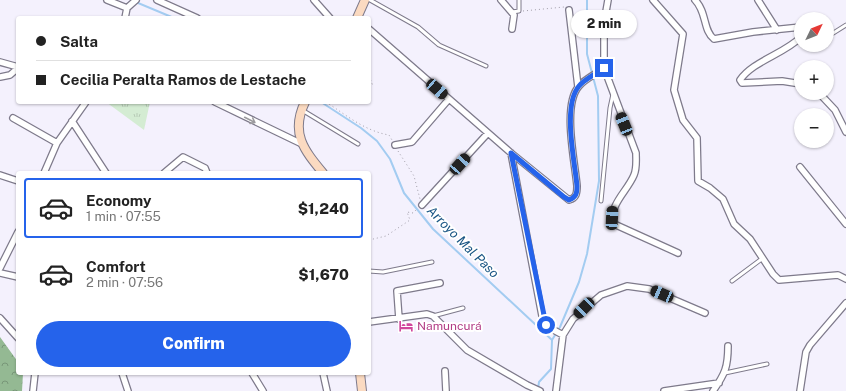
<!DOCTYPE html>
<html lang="en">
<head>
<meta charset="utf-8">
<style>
  body { margin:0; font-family:"Public Sans",sans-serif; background:#f6f6f6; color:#222; height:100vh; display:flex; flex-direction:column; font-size:15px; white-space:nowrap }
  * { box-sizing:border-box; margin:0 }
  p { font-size:13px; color:#767676 }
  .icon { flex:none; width:22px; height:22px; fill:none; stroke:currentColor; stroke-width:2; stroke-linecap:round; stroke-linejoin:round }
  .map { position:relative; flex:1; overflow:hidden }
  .sheet { position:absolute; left:16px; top:171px; width:355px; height:204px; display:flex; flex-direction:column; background:#fff; border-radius:4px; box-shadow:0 1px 3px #0004 }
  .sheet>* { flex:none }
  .banner { position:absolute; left:16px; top:16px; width:355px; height:88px; border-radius:4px; box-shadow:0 1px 3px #0004; display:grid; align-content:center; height:88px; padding:0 20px; background:#fff }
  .needle { width:26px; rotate:47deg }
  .tools { position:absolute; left:794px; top:12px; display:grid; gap:8px }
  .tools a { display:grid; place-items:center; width:40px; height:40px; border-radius:50%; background:#fff; box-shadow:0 1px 3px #0004; font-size:20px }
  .end { position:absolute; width:18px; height:18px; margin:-9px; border:5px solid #2563eb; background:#fff; box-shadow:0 0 0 2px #fff }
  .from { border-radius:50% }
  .bubble { position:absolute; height:28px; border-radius:14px; background:#fff; box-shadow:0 1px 3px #0004; font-size:13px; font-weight:800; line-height:28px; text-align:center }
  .car { position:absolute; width:12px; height:24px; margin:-12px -6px; border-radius:5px; box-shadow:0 0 3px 1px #0007; background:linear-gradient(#222 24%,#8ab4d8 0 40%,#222 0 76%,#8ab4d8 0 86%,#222 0) }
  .banner b { display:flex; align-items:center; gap:14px; height:38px; font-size:15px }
  .banner b+b { border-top:1px solid #e0e0e0 }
  .banner i { width:10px; height:10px; background:#222 }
  ul { padding:7px 0 0; list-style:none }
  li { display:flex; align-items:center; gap:12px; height:60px; margin:0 8px 6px; padding:0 12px; border:2px solid transparent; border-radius:4px }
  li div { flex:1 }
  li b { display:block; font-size:15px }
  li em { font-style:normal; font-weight:800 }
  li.current { border-color:#2563eb }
  li>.icon { width:36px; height:36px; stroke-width:1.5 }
  .button { display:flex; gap:8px; margin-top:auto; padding:8px 20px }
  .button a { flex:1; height:46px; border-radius:24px; background:#2563eb; color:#fff; font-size:16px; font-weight:800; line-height:46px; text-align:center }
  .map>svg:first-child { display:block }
  .forest { fill:url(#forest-crowns) }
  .park { fill:url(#park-tufts) }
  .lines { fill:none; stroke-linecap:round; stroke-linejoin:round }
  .stream { stroke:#a3ccf1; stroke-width:2 }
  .lane-casing { stroke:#7e7a8b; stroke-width:5 }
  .street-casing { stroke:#7e7a8b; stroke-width:8 }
  .secondary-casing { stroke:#7e7a8b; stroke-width:10 }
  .path { stroke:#a19ea8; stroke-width:1; stroke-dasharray:1 3; stroke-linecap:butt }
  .lane { stroke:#fff; stroke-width:3 }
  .street { stroke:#fff; stroke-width:5.5 }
  .secondary { stroke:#fbdac1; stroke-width:8 }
  .oneway { stroke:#9c9b9e }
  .route { stroke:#2563eb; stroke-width:5 }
  .labels { text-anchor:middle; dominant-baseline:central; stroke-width:4; stroke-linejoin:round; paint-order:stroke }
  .hotel-label { font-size:12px; fill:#b23c85; stroke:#fff; text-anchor:start }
  .water-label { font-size:13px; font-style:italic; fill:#185483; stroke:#fff }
</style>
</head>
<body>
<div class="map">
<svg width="846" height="391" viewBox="0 0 846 391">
  <defs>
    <pattern id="forest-crowns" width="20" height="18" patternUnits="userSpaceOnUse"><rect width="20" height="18" fill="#94b993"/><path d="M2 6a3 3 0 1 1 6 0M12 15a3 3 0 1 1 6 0" fill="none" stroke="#789678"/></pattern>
    <pattern id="park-tufts" width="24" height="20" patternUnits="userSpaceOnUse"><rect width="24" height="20" fill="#d4ecd3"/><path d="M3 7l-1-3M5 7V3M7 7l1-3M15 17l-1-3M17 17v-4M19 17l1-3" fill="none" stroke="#b6cab5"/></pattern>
  </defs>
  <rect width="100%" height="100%" fill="#f4f1fd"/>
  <path class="forest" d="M0 337 18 362V373H23L22 391H0Z"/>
  <path class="park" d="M106 102H150L144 130Z"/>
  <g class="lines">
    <path class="stream" d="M131 0 174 18
      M321 102 361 128 377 141 390 159 404 193 433 229 552 340
      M538 389 539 382 551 369 552 340 560 327 579 282 587 254 599 181 598 96 587 54V0"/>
    <defs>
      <path id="lane" d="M370 0 418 27 439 45 486 66
        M512 12 519 11V0
        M827 37 846 25
        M302 110 358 144
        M601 201 610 108 613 94
        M369 271 383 272 432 262
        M732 281 763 258
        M433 316 463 308
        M725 373 767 364"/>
      <path id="street" d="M107 0 127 8
        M157 0 197 18
        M314 0 330 18
        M501 0 514 15 512 29
        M608 0 604 23V68L636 153C636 161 637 168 634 175 627 192 608 205 614 224L678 253
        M653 0 683 34 674 90 683 120 697 138 698 181 710 188 723 199 734 224 750 239 773 274 779 280 838 275 846 279
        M695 0C707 12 703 31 714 39L753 32 801 27
        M758 0 777 30
        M127 8 136 0
        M569 10 578 87
        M125 18 127 8
        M369 29 511 153 569 200C576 198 577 194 577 186 575 162 562 105 579 86 585 79 596 74 604 68
        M801 37C784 54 753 61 740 80L742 83 782 81 801 84
        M0 62 18 67
        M0 77 10 75 18 68
        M819 93 835 110 846 132
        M215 102 302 144
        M13 118 57 143
        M72 121 106 173
        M395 145 412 142 449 99
        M511 153 543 321 548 327 563 335
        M800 167 846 224
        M44 173 57 143 86 102
        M164 173 183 157 205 168 207 173
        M0 175 18 181
        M422 205 488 133
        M0 268 18 232
        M0 273 18 277
        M0 318 18 338
        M399 319 397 291 440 283
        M369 322 427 314 433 316 467 350 527 385 540 391
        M445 371 446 391
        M122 373 128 391
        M252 373 263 391
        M323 373 327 391
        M33 391 35 373
        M556 391 563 335 573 319 601 295 627 286 649 289 705 313
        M664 391 719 383
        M713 391C725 374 728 367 728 346
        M800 391 806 352 810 345 846 303"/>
      <path id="secondary" d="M357 18 365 0
        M305 102C290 133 304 150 323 173
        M360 373 362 391"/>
    </defs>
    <use href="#lane" class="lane-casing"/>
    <use href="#street" class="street-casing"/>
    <use href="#secondary" class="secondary-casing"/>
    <path class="path" d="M523 11 564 7
      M369 76 373 86
      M326 102C346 115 365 131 389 135L392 140
      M398 151 414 176 420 199
      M369 240 386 236 410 220 407 212 413 213 417 209"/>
    <use href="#lane" class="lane"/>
    <use href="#street" class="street"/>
    <use href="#secondary" class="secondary"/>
  </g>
  <defs><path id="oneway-shaft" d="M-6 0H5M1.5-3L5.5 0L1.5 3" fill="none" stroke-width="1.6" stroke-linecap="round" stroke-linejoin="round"/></defs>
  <use class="oneway" href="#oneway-shaft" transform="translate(250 120) rotate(27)"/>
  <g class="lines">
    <path class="route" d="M546 325 511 153 564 197 569 200C576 197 577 194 577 186 575 162 562 106 579 86 585 79 596 74 604 68"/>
  </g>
  <defs>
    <symbol id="hotel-bare" viewBox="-9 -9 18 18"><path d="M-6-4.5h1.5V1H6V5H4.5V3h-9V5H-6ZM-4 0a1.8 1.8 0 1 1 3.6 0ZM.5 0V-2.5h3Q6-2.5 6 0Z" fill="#d1479c" stroke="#fff" stroke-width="2.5" paint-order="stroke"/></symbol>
  </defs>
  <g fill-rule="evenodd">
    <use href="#hotel-bare" x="396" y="316" width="20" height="20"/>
  </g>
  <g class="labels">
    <g class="hotel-label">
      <text x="417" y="326">Namuncurá</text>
    </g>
    <g class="water-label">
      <text transform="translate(463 242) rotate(45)">Arroyo Mal Paso</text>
    </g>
  </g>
</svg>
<div class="tools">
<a><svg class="needle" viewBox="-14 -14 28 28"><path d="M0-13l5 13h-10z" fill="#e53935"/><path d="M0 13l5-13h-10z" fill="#767676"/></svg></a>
<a>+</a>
<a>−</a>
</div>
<i class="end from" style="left:546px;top:325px"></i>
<i class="end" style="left:604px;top:68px"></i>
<div class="bubble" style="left:571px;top:10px;width:66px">2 min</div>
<i class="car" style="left:437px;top:89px;rotate:131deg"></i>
<i class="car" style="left:624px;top:124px;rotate:338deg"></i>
<i class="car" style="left:460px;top:164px;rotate:42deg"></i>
<i class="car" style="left:612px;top:218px;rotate:3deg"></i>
<i class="car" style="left:662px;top:294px;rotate:293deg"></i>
<i class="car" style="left:584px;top:308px;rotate:225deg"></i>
<div class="banner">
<b><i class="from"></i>Salta</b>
<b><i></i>Cecilia Peralta Ramos de Lestache</b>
</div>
<section class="sheet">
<ul>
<li class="current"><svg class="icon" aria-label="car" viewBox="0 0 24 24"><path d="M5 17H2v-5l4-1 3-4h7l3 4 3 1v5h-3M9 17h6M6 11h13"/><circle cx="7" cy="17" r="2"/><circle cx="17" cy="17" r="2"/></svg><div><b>Economy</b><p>1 min · 07:55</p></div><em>$1,240</em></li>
<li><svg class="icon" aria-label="car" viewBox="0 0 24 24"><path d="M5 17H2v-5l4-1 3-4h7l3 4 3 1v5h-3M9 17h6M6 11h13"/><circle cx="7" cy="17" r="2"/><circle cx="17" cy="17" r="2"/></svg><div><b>Comfort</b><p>2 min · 07:56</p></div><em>$1,670</em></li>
</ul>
<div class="button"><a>Confirm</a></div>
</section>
</div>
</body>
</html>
